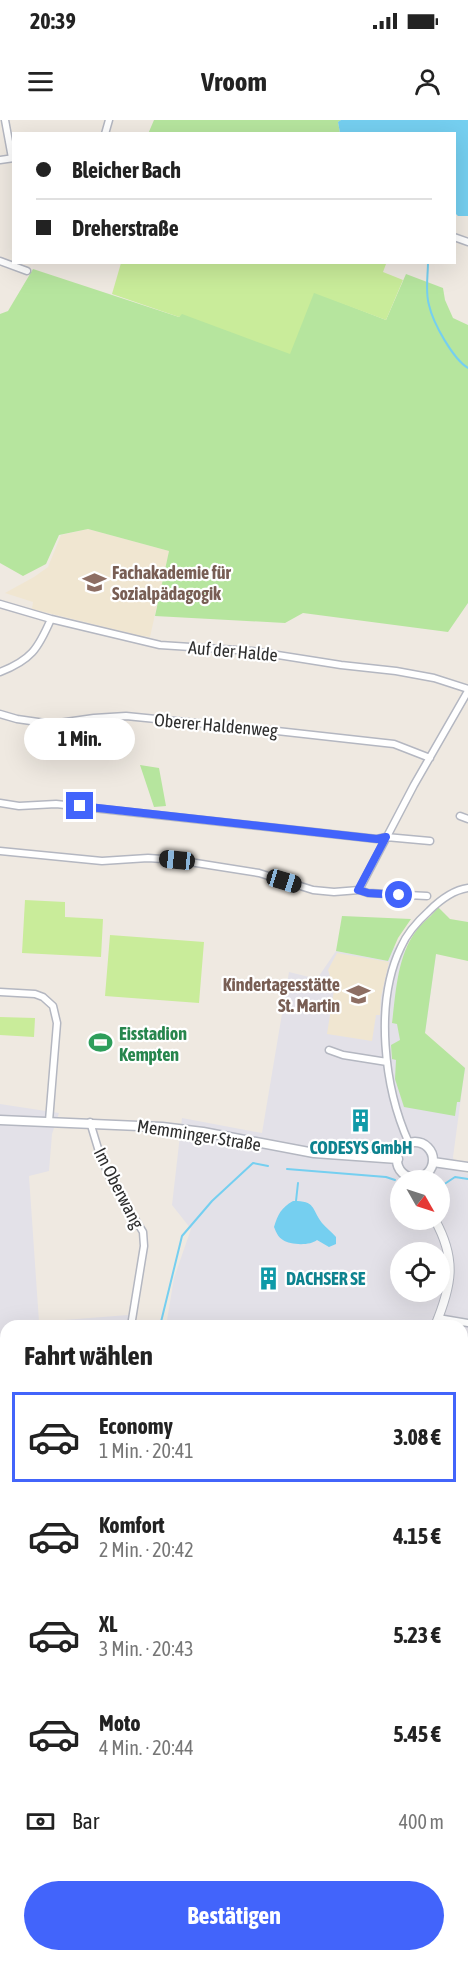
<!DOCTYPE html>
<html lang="de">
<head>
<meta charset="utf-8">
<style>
  body { margin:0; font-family:"Asap Condensed",sans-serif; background:#f2f2f2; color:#222; height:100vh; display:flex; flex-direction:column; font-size:22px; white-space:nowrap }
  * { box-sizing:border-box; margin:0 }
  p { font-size:20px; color:#767676 }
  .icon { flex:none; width:33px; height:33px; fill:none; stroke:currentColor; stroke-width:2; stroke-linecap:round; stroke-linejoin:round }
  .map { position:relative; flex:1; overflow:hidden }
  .panel { position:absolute; left:0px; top:1200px; width:468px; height:642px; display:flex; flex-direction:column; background:#fff; border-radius:18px 18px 0 0; box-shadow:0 6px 24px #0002 }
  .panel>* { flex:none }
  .banner { position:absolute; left:12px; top:12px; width:444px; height:132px; border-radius:0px; box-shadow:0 6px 24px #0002; display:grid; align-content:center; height:132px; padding:0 24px; background:#fff }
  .needle { width:39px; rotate:129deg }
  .buttons { position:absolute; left:390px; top:1050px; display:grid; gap:12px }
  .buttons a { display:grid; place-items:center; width:60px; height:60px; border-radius:50%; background:#fff; box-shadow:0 6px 24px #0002; font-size:30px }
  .end { position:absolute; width:27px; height:27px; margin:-14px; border:8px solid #4264fb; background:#fff; box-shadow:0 0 0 3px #fff }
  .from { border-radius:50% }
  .bubble { position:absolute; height:42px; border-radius:21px; background:#fff; box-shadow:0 6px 24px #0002; font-size:20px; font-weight:700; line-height:42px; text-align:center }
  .car { position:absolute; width:18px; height:36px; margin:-18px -9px; border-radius:8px; box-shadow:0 0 4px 2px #0007; background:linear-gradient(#222 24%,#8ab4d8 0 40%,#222 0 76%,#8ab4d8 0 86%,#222 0) }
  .banner b { display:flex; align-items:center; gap:21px; height:57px; font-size:22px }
  .banner b+b { border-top:2px solid #e0e0e0 }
  .banner i { width:15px; height:15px; background:#222 }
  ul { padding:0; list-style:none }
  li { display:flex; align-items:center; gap:18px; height:90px; margin:0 12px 9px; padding:0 12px; border:3px solid transparent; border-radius:0px }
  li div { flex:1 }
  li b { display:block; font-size:22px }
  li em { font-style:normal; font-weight:700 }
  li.selected { border-color:#4264fb }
  li>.icon { width:54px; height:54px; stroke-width:1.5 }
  h2 { padding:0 24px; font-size:27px; line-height:72px }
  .pay { display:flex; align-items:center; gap:15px; height:66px; padding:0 24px; font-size:22px }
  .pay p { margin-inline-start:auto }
  .button { display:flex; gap:12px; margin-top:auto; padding:12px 24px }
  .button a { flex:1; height:69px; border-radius:36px; background:#4264fb; color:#fff; font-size:24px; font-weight:700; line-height:69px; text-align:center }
  .status { display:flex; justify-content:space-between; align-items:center; height:42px; padding:0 30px; background:#fff; direction:ltr }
  .status svg { height:16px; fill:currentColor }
  header { display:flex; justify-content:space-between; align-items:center; height:78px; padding:0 24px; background:#fff; font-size:27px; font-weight:700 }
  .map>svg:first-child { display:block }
  .industrial { fill:#e3e1e8; fill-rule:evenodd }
  .education { fill:#f0e6d1 }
  .green { fill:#b6e59e }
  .pitch { fill:#c9ec9a }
  .water { fill:#75cff0 }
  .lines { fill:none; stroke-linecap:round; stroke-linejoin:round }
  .stream { stroke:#75cff0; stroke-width:2 }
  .minor-casing { stroke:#b4b7c1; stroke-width:9 }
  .tertiary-casing { stroke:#b4b7c1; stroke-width:10 }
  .secondary-casing { stroke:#b4b7c1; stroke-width:11 }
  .minor { stroke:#fff; stroke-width:6 }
  .tertiary { stroke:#fff; stroke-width:8 }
  .secondary { stroke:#fff; stroke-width:8 }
  .route { stroke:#4264fb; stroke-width:8 }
  .labels { text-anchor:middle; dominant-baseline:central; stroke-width:4.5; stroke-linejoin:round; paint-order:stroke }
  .education-label { font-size:18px; font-weight:bold; fill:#785e54; stroke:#fff; text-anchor:start }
  .street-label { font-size:18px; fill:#2e2e2e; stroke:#fff }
  .leisure-label { font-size:18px; font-weight:bold; fill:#27864d; stroke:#fff; text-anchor:start }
  .culture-label { font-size:18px; font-weight:bold; fill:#0d838f; stroke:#fff }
</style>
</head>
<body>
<div class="status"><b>20:39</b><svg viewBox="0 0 49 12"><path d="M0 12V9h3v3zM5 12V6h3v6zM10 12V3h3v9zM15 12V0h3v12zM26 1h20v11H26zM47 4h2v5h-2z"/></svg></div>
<header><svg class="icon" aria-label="menu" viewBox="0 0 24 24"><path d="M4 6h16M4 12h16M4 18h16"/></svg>Vroom<svg class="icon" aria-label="person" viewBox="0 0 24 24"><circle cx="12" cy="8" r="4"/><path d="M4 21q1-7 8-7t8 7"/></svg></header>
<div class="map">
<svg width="468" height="1842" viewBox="0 0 468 1842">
  <rect width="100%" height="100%" fill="#efe9e1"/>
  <path class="industrial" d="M394 827 436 834 425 914 465 948 453 1037 455 1049 468 1054V1278L462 1275V1206H166L174 1158 191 1109 172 1085 182 998 262 1013 289 852 317 859 336 831 387 841ZM400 1060H440V1100H400ZM400 1132H440V1172H400Z
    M0 984 59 993 52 1014 49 1051 29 1056 39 1202 128 1195V1206H6V1326L0 1333Z"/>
  <path class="education" d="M88 409 169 431 150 517 141 516 32 489 33 482 5 473 34 457 48 447 61 415Z
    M337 833 389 842 381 877 380 895H376L372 921 327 914 334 870 328 850Z"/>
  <path class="green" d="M154 0H341L338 2 340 13 148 14Z
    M33 149 179 197 181 194 314 172 386 200 406 154 443 168 445 180 453 198 468 205V483L448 512 303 493 285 503 155 496 169 431 88 409 59 415 46 444 23 456 0 443V194L8 191Z
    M140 645 159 648 166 686 154 687Z
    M438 787 450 799 468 802V841L436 834 425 913 465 948 460 982H457L455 996 404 987 395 959 396 940 392 939 391 925 400 920 397 904 392 903C396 872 397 837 416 811 422 802 433 796 438 787Z
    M342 796 411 799 398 818 388 841 336 831Z
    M6 1326V1438L0 1443V1333Z
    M468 1331V1461L462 1451V1337L466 1336Z
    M0 1578 6 1586V1836H255L308 1842H0Z
    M468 1780V1842H443L446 1836H462V1797Z
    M266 1836H407L405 1842H332Z"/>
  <path class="pitch" d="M121 143H381L386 144 383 152 403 160 386 200 314 173 290 234 182 194 179 197 112 174Z
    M25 780 65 782V797L103 799 101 837 22 833Z
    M110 815 204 822 199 883 105 876Z
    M0 897 35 898 34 917 0 915Z"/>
  <path class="water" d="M341 0H468V96H458L455 93 454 14 340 13 338 2Z
    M293 1081C316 1081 311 1088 322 1103 326 1108 332 1112 336 1117V1124L329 1127 317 1120C310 1126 290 1125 283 1120 278 1117 276 1112 274 1107 278 1094 281 1088 293 1081Z
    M468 1642V1780L462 1797V1658Z"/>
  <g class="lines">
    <path class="stream" d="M428 142C428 156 425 172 429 185 433 203 453 239 468 248
      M287 1049 386 1057 395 1060
      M440 1067 455 1057 468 1059
      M296 1081 298 1063
      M160 1206 182 1116 212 1081 253 1043 268 1046"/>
    <defs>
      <path id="minor" d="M5 0 12 38
        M105 14 109 0
        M0 40 14 38
        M454 117 468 122
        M0 141 27 151
        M0 484 51 499 160 525 252 531 341 545 396 551 434 558 468 569
        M0 552C31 540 38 529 51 499
        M0 594 17 599 52 604 94 598 126 596 277 611 394 624 430 638
        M0 683 19 686 56 684 377 719 386 717 430 721
        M460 696 468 699
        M0 731 102 741 148 738 177 740 259 753 313 770 334 772 359 770 368 773 427 776
        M359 770 414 665 468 571
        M0 872 35 874 43 877 53 886 57 903 49 1001
        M329 930 343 935 387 942
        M90 1002 100 1035 110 1058 143 1112 144 1126 131 1206
        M409 1023C384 968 374 883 401 827 407 813 418 801 429 791 439 781 454 770 468 768
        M438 1198 468 1203
        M0 1526 6 1527"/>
      <path id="tertiary" d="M417 1058 418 1060
        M435 1206C452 1165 457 1140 435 1100
        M462 1476 468 1487"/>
      <path id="secondary" d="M0 1000 162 1007 203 1012 314 1033 398 1039
        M397 1040a18 18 0 1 1 36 0a18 18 0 1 1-36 0Z
        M433 1042 468 1047"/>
    </defs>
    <use href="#minor" class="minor-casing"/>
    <use href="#tertiary" class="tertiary-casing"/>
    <use href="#secondary" class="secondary-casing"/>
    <use href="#minor" class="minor"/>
    <use href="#tertiary" class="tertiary"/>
    <use href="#secondary" class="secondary"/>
  </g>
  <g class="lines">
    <path class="route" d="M80 686 377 719 386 717 358 770 368 773 399 775"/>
  </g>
  <defs>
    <symbol id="university-bare" viewBox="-9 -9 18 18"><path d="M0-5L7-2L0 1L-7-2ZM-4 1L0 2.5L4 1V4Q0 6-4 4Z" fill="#8d6e63" stroke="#fff" stroke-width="2.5" paint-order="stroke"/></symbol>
    <symbol id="school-bare" viewBox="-9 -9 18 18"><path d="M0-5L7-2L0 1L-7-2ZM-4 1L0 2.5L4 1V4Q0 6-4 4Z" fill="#8d6e63" stroke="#fff" stroke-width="2.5" paint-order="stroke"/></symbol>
    <symbol id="stadium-bare" viewBox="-9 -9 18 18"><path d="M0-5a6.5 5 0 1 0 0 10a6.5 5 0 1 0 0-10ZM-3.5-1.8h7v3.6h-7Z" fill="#2e9e5b" stroke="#fff" stroke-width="2.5" paint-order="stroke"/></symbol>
    <symbol id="building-bare" viewBox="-9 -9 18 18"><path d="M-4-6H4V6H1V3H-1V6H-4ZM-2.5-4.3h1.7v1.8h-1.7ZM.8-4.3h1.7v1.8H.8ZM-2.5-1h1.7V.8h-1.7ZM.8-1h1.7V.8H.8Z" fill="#0f9aa8" stroke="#fff" stroke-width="2.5" paint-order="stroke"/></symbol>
  </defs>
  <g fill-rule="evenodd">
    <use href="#university-bare" x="78" y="446" width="33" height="33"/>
    <use href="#school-bare" x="342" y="858" width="33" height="33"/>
    <use href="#stadium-bare" x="84" y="906" width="33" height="33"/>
    <use href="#building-bare" x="344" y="984" width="33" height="33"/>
    <use href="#building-bare" x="252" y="1142" width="33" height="33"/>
  </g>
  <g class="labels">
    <g class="education-label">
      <text x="112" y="452">Fachakademie für<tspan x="112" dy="21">Sozialpädagogik</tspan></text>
      <text x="340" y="864" text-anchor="end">Kindertagesstätte<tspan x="340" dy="21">St. Martin</tspan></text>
    </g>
    <g class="street-label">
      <text transform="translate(233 531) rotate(5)">Auf der Halde</text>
      <text transform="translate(216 605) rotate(5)">Oberer Haldenweg</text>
      <text transform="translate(199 1015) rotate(9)">Memminger Straße</text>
      <text transform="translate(119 1068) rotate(63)">Im Oberwang</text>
    </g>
    <g class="leisure-label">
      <text x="119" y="913">Eisstadion<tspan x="119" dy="21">Kempten</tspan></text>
    </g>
    <g class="culture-label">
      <text x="361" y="1027">CODESYS GmbH</text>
      <text x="286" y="1158" text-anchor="start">DACHSER SE</text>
    </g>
  </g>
</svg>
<div class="buttons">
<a><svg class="needle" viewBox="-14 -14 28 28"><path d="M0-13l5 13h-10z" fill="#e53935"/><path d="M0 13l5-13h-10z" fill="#767676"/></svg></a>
<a><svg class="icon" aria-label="locate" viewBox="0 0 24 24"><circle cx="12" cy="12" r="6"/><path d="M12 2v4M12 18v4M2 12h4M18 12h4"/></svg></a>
</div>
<i class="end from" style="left:399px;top:775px"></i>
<i class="end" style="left:80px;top:686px"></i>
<div class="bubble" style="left:24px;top:598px;width:111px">1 Min.</div>
<i class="car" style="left:177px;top:740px;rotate:276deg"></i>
<i class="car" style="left:284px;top:761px;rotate:107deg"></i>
<div class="banner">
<b><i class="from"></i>Bleicher Bach</b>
<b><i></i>Dreherstraße</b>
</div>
<section class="panel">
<h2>Fahrt wählen</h2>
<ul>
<li class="selected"><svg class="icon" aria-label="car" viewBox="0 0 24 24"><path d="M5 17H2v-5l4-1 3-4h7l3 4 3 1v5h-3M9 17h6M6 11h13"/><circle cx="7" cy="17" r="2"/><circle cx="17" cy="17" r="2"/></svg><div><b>Economy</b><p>1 Min. · 20:41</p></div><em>3.08 €</em></li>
<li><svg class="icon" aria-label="car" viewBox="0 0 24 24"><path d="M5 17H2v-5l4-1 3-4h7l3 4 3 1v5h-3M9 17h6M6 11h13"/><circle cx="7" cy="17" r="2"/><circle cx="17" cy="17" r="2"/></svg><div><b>Komfort</b><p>2 Min. · 20:42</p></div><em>4.15 €</em></li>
<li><svg class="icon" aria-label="car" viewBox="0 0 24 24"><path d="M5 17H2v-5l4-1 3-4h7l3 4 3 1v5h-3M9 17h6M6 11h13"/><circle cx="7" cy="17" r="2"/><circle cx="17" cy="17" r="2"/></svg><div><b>XL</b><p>3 Min. · 20:43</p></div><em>5.23 €</em></li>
<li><svg class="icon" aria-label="car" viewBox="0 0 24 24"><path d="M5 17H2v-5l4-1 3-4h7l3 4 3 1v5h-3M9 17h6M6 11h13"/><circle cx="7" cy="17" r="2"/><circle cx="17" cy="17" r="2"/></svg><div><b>Moto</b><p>4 Min. · 20:44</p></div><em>5.45 €</em></li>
</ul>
<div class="pay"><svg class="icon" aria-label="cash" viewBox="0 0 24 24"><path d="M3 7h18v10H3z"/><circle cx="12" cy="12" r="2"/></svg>Bar<p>400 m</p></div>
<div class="button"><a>Bestätigen</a></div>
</section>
</div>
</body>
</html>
